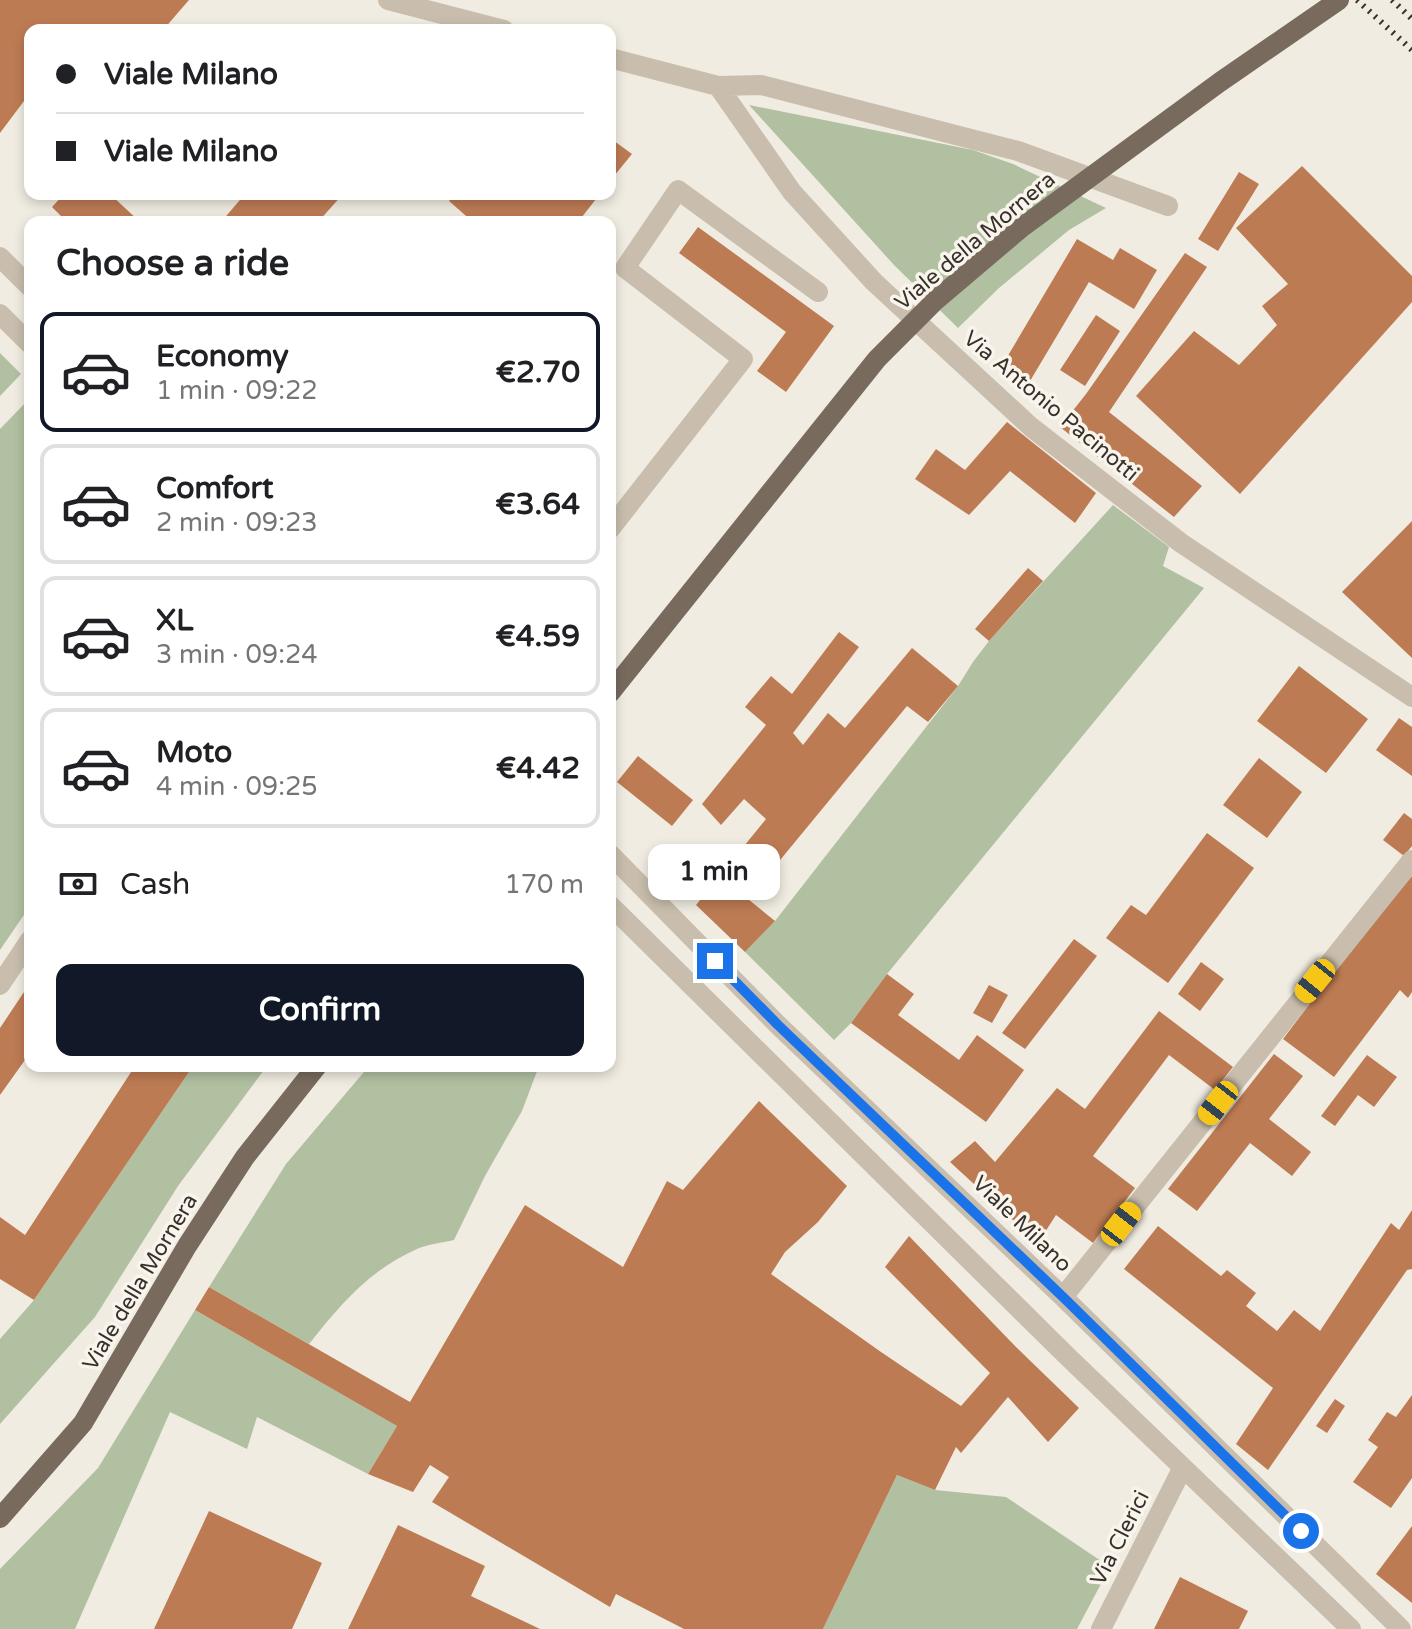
<!DOCTYPE html>
<html lang="en">
<head>
<meta charset="utf-8">
<style>
  body { margin:0; font-family:"Varela Round",sans-serif; background:#f2f2f2; color:#202124; height:100vh; display:flex; flex-direction:column; font-size:30px; white-space:nowrap }
  * { box-sizing:border-box; margin:0 }
  p { font-size:26px; color:#757577 }
  .icon { flex:none; width:44px; height:44px; fill:none; stroke:currentColor; stroke-width:2; stroke-linecap:round; stroke-linejoin:round }
  .map { position:relative; flex:1; overflow:hidden }
  .drawer { position:absolute; left:24px; top:216px; width:592px; height:856px; display:flex; flex-direction:column; background:#fff; border-radius:16px; box-shadow:0 4px 12px #0003 }
  .drawer>* { flex:none }
  .banner { position:absolute; left:24px; top:24px; width:592px; height:176px; border-radius:16px; box-shadow:0 4px 12px #0003; display:grid; align-content:center; height:176px; padding:0 32px; background:#fff }
  .end { position:absolute; width:36px; height:36px; margin:-18px; border:10px solid #1a73e8; background:#fff; box-shadow:0 0 0 4px #fff }
  .from { border-radius:50% }
  .bubble { position:absolute; height:56px; border-radius:16px; background:#fff; box-shadow:0 4px 12px #0003; font-size:26px; font-weight:700; line-height:56px; text-align:center }
  .car { position:absolute; width:24px; height:48px; margin:-24px -12px; border-radius:10px; box-shadow:0 0 6px 2px #0007; background:linear-gradient(#f5c518 24%,#345 0 40%,#f5c518 0 76%,#345 0 86%,#f5c518 0) }
  .banner b { display:flex; align-items:center; gap:28px; height:76px; font-size:30px }
  .banner b+b { border-top:2px solid #e0e0e0 }
  .banner i { width:20px; height:20px; background:#202124 }
  ul { padding:0; list-style:none }
  li { display:flex; align-items:center; gap:24px; height:120px; margin:0 16px 12px; padding:0 16px; border:4px solid #e0e0e0; border-radius:16px }
  li div { flex:1 }
  li b { display:block; font-size:30px }
  li em { font-style:normal; font-weight:700 }
  li.active { border-color:#111827 }
  li>.icon { width:72px; height:72px; stroke-width:1.5 }
  h2 { padding:0 32px; font-size:36px; line-height:96px }
  .pay { display:flex; align-items:center; gap:20px; height:88px; padding:0 32px; font-size:30px }
  .pay p { margin-inline-start:auto }
  .cta { display:flex; gap:16px; margin-top:auto; padding:16px 32px }
  .cta a { flex:1; height:92px; border-radius:16px; background:#111827; color:#fff; font-size:32px; font-weight:700; line-height:92px; text-align:center }
  .map>svg:first-child { display:block }
  .green { fill:#b1c0a1 }
  .building { fill:#bd7b53 }
  .lines { fill:none; stroke-linecap:round; stroke-linejoin:round }
  .minor { stroke:#c9bead; stroke-width:20 }
  .major { stroke:#786a5d; stroke-width:20 }
  .rail { stroke:#38312b; stroke-width:6; stroke-dasharray:2 6; stroke-linecap:butt }
  .major-bridge { stroke:#786a5d; stroke-width:20 }
  .route { stroke:#1a73e8; stroke-width:10 }
  .labels { text-anchor:middle; dominant-baseline:central; stroke-width:7; stroke-linejoin:round; paint-order:stroke }
  .street-label { font-size:22px; fill:#38312b; stroke:#f9f5ed }
</style>
</head>
<body>
<div class="map">
<svg width="1412" height="1629" viewBox="0 0 1412 1629">
  <rect width="100%" height="100%" fill="#f1ece1"/>
  <path class="green" d="M749 105 973 150 1013 164 1106 208 1069 230 999 288 958 328 894 265Z
    M0 353 21 374 0 396Z
    M30 398V906L0 950V429Z
    M1113 505 1169 547 1163 566 1204 588 887 974 851 1023 834 1040 745 952 775 921 958 686 973 662 989 641Z
    M193 1066H267L178 1186 95 1317 0 1424V1339L34 1300Z
    M369 1066H539L522 1111 485 1176 454 1240C442 1243 428 1244 417 1249 368 1271 341 1304 309 1344L209 1287 286 1164Z
    M195 1310 397 1426 368 1474 257 1417 247 1449 170 1412 75 1629H0V1569L98 1468Z
    M897 1475 935 1490 1006 1497 1110 1567 1077 1629H823Z"/>
  <path class="building" d="M0 0H189L163 30H30V93L0 133Z
    M610 138 632 154 610 181Z
    M1302 166 1412 276V302L1240 494 1136 396 1194 331 1239 365 1277 325 1262 306 1288 284 1236 228Z
    M1239 172 1259 184 1218 251 1198 239Z
    M64 194H110L140 222H67L52 207Z
    M245 194H343L318 222H221Z
    M455 194H600L578 222H473L449 201Z
    M698 227 834 326 786 392 757 371 786 332 679 253Z
    M1077 239 1113 260 1120 248 1157 270 1134 309 1089 282 1030 381 1003 364Z
    M1185 253 1207 267 1109 412 1202 486 1174 517 1060 427 1086 394Z
    M1096 315 1120 331 1085 386 1060 370Z
    M1007 422 1096 493 1075 523 1010 471 969 515 915 479 936 449 965 470Z
    M1412 521V658L1342 592Z
    M1028 568 1043 581 989 641 975 629Z
    M839 632 859 647 793 733 803 745 828 713 845 728 912 648 958 686 928 722 907 706 748 899 775 921 745 952 696 905 766 819 744 799 721 825 702 804 766 725 745 707 771 676 792 694Z
    M1299 666 1368 719 1326 773 1257 721Z
    M1399 718 1412 727V776L1376 750Z
    M638 756 693 800 672 826 617 782Z
    M1259 758 1302 792 1267 838 1223 805Z
    M1404 813 1412 819V846L1404 856 1383 840Z
    M1207 833 1254 868 1168 983 1106 938 1131 905 1146 915Z
    M1412 876V992L1408 998 1400 990 1334 1077 1283 1039 1349 952Z
    M1074 939 1097 956 1025 1049 1002 1033Z
    M1201 962 1224 979 1200 1011 1178 994Z
    M887 974 914 994 898 1015 959 1060 977 1035 1024 1070 986 1122 851 1023Z
    M30 983V1053L0 1095V1028Z
    M989 985 1008 995 992 1023 973 1013Z
    M1159 1011 1233 1067 1215 1090 1169 1055 1093 1156 1135 1188 1093 1243 1056 1215 1038 1243 950 1162 975 1141 995 1162 1057 1088 1085 1109Z
    M1274 1054 1303 1076 1269 1119 1311 1152 1292 1176 1250 1143 1197 1211 1168 1189Z
    M1367 1055 1397 1077 1374 1107 1358 1095 1335 1126 1321 1116Z
    M135 1066H193L34 1300 0 1279V1217L25 1235Z
    M759 1101 847 1186 818 1222 785 1252 771 1274 881 1352 961 1406 990 1373 885 1267 909 1236 1015 1346 1079 1408 1048 1442 1008 1397 961 1453 956 1447 935 1490 897 1475 823 1629H684L616 1594 610 1607 432 1502 449 1477 430 1465 413 1492 368 1474 397 1426 195 1310 209 1287 410 1402 525 1205 623 1267 667 1181 683 1190Z
    M1412 1210V1269L1407 1270 1268 1470 1236 1444 1273 1388 1124 1269 1158 1226 1221 1276 1227 1270 1256 1293 1246 1306 1277 1331 1294 1310 1320 1331 1391 1223 1399 1230Z
    M1412 1395V1478L1391 1508 1353 1482 1378 1447 1368 1440 1387 1412 1396 1417Z
    M1335 1399 1345 1406 1327 1433 1316 1426Z
    M209 1511 322 1563 292 1629H154Z
    M398 1525 485 1566 471 1596 540 1629H348Z
    M1412 1526V1603L1376 1574Z
    M1180 1577 1248 1611 1239 1629H1154Z"/>
  <g class="lines">
    <path class="minor" d="M388 0 504 30
      M610 58 718 86 761 85 1018 151 1168 206
      M718 86 792 192 874 282 1031 427 1181 543 1412 697
      M0 257 30 287
      M0 314 30 344
      M610 529 743 359 625 268 678 190 818 292
      M610 854 778 1025 1063 1297 1401 1629
      M610 905 1066 1355 1351 1629
      M0 985 30 940
      M1063 1297 1412 860
      M1101 1629 1182 1469"/>
    <path class="major" d="M0 1518 83 1423 187 1246 245 1157 317 1066"/>
    <path class="rail" d="M1357 0 1412 50
      M1392 0 1412 19"/>
    <path class="major-bridge" d="M610 693 877 359 936 300 1021 228 1220 82 1339 0"/>
  </g>
  <g class="lines">
    <path class="route" d="M715 961 778 1025 1063 1297 1301 1531"/>
  </g>
  <g class="labels">
    <g class="street-label">
      <text transform="translate(975 241) rotate(-40)">Viale della Mornera</text>
      <text transform="translate(1051 406) rotate(40)">Via Antonio Pacinotti</text>
      <text transform="translate(1022 1224) rotate(44)">Viale Milano</text>
      <text transform="translate(140 1282) rotate(-59)">Viale della Mornera</text>
      <text transform="translate(1120 1538) rotate(-63)">Via Clerici</text>
    </g>
  </g>
</svg>
<i class="end from" style="left:1301px;top:1531px"></i>
<i class="end" style="left:715px;top:961px"></i>
<div class="bubble" style="left:648px;top:844px;width:132px">1 min</div>
<i class="car" style="left:1315px;top:981px;rotate:219deg"></i>
<i class="car" style="left:1218px;top:1103px;rotate:218deg"></i>
<i class="car" style="left:1121px;top:1224px;rotate:38deg"></i>
<div class="banner">
<b><i class="from"></i>Viale Milano</b>
<b><i></i>Viale Milano</b>
</div>
<section class="drawer">
<h2>Choose a ride</h2>
<ul>
<li class="active"><svg class="icon" aria-label="car" viewBox="0 0 24 24"><path d="M5 17H2v-5l4-1 3-4h7l3 4 3 1v5h-3M9 17h6M6 11h13"/><circle cx="7" cy="17" r="2"/><circle cx="17" cy="17" r="2"/></svg><div><b>Economy</b><p>1 min · 09:22</p></div><em>€2.70</em></li>
<li><svg class="icon" aria-label="car" viewBox="0 0 24 24"><path d="M5 17H2v-5l4-1 3-4h7l3 4 3 1v5h-3M9 17h6M6 11h13"/><circle cx="7" cy="17" r="2"/><circle cx="17" cy="17" r="2"/></svg><div><b>Comfort</b><p>2 min · 09:23</p></div><em>€3.64</em></li>
<li><svg class="icon" aria-label="car" viewBox="0 0 24 24"><path d="M5 17H2v-5l4-1 3-4h7l3 4 3 1v5h-3M9 17h6M6 11h13"/><circle cx="7" cy="17" r="2"/><circle cx="17" cy="17" r="2"/></svg><div><b>XL</b><p>3 min · 09:24</p></div><em>€4.59</em></li>
<li><svg class="icon" aria-label="car" viewBox="0 0 24 24"><path d="M5 17H2v-5l4-1 3-4h7l3 4 3 1v5h-3M9 17h6M6 11h13"/><circle cx="7" cy="17" r="2"/><circle cx="17" cy="17" r="2"/></svg><div><b>Moto</b><p>4 min · 09:25</p></div><em>€4.42</em></li>
</ul>
<div class="pay"><svg class="icon" aria-label="cash" viewBox="0 0 24 24"><path d="M3 7h18v10H3z"/><circle cx="12" cy="12" r="2"/></svg>Cash<p>170 m</p></div>
<div class="cta"><a>Confirm</a></div>
</section>
</div>
</body>
</html>
